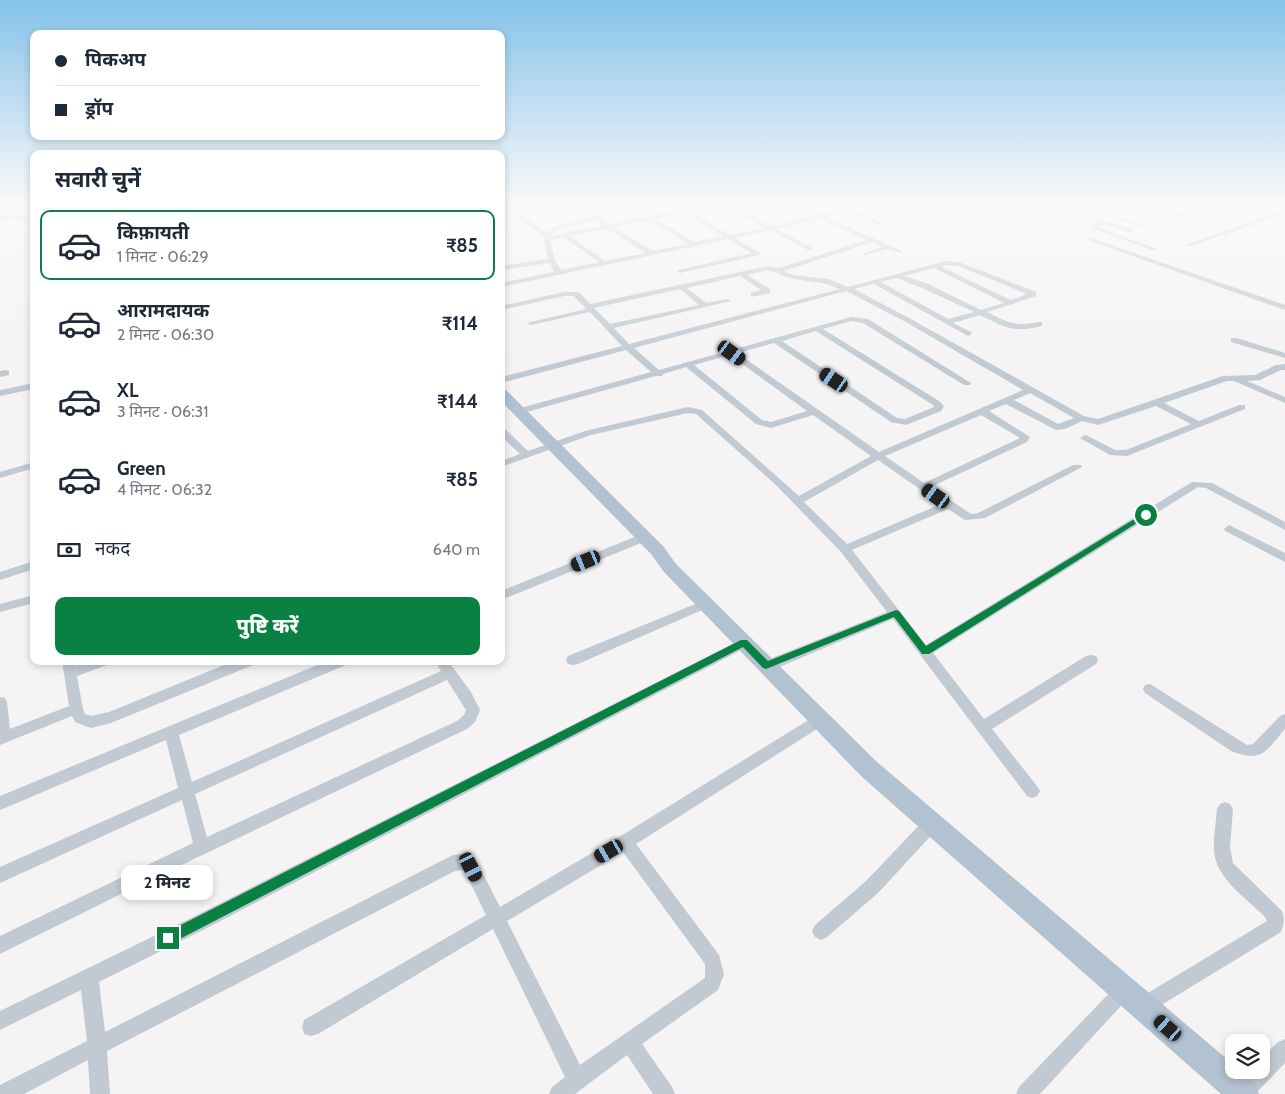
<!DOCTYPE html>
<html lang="hi">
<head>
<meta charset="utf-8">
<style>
  body { margin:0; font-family:Cabin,"Noto Sans Devanagari",sans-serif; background:#f2f2f3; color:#1f2937; height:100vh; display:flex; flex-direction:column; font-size:19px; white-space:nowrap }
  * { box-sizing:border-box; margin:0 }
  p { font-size:16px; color:#747a83 }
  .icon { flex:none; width:28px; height:28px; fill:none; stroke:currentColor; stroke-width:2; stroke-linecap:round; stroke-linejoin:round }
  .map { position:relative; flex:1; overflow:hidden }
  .sheet { position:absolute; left:30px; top:150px; width:475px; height:515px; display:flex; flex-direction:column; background:#fff; border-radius:10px; box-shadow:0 2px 8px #0003 }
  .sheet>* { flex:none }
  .guide { position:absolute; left:30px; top:30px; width:475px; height:110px; border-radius:10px; box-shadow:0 2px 8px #0003; display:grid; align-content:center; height:110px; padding:0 25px; background:#fff }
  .tools { position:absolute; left:1225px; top:1034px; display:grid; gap:10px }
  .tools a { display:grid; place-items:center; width:45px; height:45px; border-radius:10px; background:#fff; box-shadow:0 2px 8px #0003; font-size:25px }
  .end { position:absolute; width:22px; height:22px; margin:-11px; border:6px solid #0b8043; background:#fff; box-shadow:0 0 0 2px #fff }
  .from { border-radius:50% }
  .bubble { position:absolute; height:35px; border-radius:10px; background:#fff; box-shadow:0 2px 8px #0003; font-size:16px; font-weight:800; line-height:35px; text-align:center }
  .car { position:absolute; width:15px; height:30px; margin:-15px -8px; border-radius:6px; box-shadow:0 0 4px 1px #0007; background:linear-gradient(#222 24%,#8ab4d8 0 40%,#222 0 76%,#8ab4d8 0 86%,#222 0) }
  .guide b { display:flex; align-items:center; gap:18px; height:48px; font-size:19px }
  .guide b+b { border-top:1px solid #e0e1e3 }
  .guide i { width:12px; height:12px; background:#1f2937 }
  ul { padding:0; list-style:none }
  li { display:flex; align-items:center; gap:15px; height:70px; margin:0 10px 8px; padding:0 15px; border:2px solid transparent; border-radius:10px }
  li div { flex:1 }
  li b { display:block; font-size:19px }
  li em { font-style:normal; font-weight:800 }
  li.on { border-color:#0b8043 }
  li>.icon { width:45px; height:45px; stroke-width:1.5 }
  h2 { padding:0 25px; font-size:22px; line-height:60px }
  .pay { display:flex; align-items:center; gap:12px; height:55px; padding:0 25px; font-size:19px }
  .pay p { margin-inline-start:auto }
  .cta { display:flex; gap:10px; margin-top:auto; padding:10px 25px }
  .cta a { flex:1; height:58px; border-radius:10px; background:#0b8043; color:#fff; font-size:20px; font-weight:800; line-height:58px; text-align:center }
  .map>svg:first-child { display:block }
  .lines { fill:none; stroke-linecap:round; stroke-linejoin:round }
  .minor { fill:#c1cad2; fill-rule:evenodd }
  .primary { fill:#b3c2d1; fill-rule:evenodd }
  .route { fill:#0b8043 }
</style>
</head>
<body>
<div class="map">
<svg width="1285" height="1094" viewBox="0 0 1285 1094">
  <rect width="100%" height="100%" fill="#f5f3f3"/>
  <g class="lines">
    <path class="minor" d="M0 207H27L0 211Z
      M514 207H530L515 210 546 232 554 227 593 217 580 207H586L609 224 654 215 642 207H649L660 214 679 210 674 207H681L685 209 708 207 690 212 730 235 765 228 727 207H734L771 226 815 216 797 207C807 207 815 215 824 214 838 213 850 207 864 207L854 210 885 224V226H881L848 212 827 217 901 251V253L887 249 864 255V253L882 247 872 242 784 271 793 275 828 279 848 287 946 261 959 262 1036 292V296L987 312C1010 323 1013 327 1039 322H1042V326C1011 333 1007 328 980 315L953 323 971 332 972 334 968 336 874 284 854 289 909 318 1084 416 1098 419 1223 376 1255 375 1276 365 1285 364V370H1281L1260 380 1247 381 1285 397V403L1234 381H1227L1164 403 1199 421 1239 405H1245V409L1127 456 1110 455 1080 438 1085 435 1088 436 1115 450H1126L1191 424 1156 406 1098 425 1082 421 1065 429 1056 430 1006 404 989 411 1030 437 1027 442 931 487 971 514 978 513 1073 465H1081L1082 467 985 518 965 520 948 509 852 550 926 645 1192 482 1212 483 1285 522V530L1206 488 1198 487 933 653 984 719 1086 656 1091 655 1096 656 1098 660 1096 664 992 729 1037 786 1040 791 1037 796 1032 798 1027 796 893 619 772 670 767 671 762 670 760 666 762 662 887 612 841 552 776 485 696 414 688 413 591 435 501 467V461L520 454 501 436V427L504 428 528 451 585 431 688 407 702 410 799 496 871 456 813 415 771 428 756 424 686 367 663 374 662 376H656L523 413 520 414 515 411 517 409 651 372 626 350 501 383V377L622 346 590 312 531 325 527 323 586 309 574 296H564L501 310V306L564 292H579L590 304 768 266 779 268 867 240 821 219 776 229 812 248 813 249 810 251 770 230 735 238 760 253V255L680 273 677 271 678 270 752 253 728 239 501 287V283L554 272 550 263 501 270V266L548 259 543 236 509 211 501 212V208ZM683 213 723 236 694 242 656 219ZM596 220 603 226 549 236 558 229ZM650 220 688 244 653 251 614 227ZM607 229 646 253 605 261 570 236ZM564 237 599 262 561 270 555 261 550 240ZM946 265 958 266 1027 294 1011 300 941 267ZM934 268 1004 303 981 310 926 283 904 276ZM768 270C776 272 782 276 790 278 807 282 823 281 840 289L629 344 614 328 731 301 727 299 706 303 687 288 740 276 761 290 751 293V297L770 293V289L747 275ZM896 278 920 287 974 312 948 319 881 282ZM680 289 699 305 610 324 594 308ZM846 291 904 321 1023 390 879 452 737 353 774 343 891 422 906 425 941 411 944 406 939 401 823 329 851 321 863 323 964 385H970L971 383 868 319 851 317 659 370 634 348ZM816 331 933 405 934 407 905 419 897 418 782 341ZM730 355 807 411 771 422 762 420 694 365ZM1030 393 1074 418 1058 424 1014 400ZM981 415 1020 438 924 483 885 456ZM878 460 941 504 847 544 804 502Z
      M1052 207H1060L1134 230V232L1132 233 1103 224 1098 227 1157 249 1152 250 1091 228V226L1097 222Z
      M1080 207H1088L1150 227 1145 228Z
      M1217 207H1225L1204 215 1187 214 1174 219 1171 217 1186 210 1204 211Z
      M1255 207H1263L1234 217 1229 216Z
      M1285 210V214L1190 246 1185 245Z
      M34 214V218L0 221V217Z
      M1087 238H1091L1285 305V310L1087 240Z
      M1231 338H1237L1285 353V358L1231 342Z
      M6 370 9 371V375L0 377V371Z
      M34 383V389L0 396V390Z
      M34 462V468L0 478V472Z
      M1229 525 1285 553V562L1225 531 1224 529Z
      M637 536 641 537 643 540 641 543 501 600V591Z
      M34 561V569L0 580V572Z
      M34 595V603L0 612V604Z
      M705 600 709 601 711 604 709 607 578 664 573 665 568 664 566 660 568 656Z
      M744 638 749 640 750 643 749 646 205 929 99 982 105 1032 453 855 465 854 477 862 500 907 619 837 815 716 820 714 825 716 827 720 825 724 636 844 719 955 724 974 718 990 642 1044 672 1087 675 1094H653L627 1055 575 1094H549L552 1087 565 1077 493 929 318 1034 311 1036 304 1034 302 1027 304 1020 486 915 465 872 462 870 455 871 107 1051 110 1094H90L88 1060 24 1094H0V1085L87 1041 81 990 0 1030V1011L193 917ZM623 852 705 964V978L580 1065 507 921Z
      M62 661H75V666L87 661H108L107 665 77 676 83 709 85 714 91 716 109 712 234 661H254L253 665 111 723 91 728 75 722 72 716 0 745V697L5 698 7 702 10 729 69 706Z
      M327 661H347L346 665 179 735 192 782 441 671 435 661H448L471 692 480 710 475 722 467 729 127 891 0 954V936L193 843 182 800 0 883V867L178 788 166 740 0 810V796ZM447 680 466 710 464 715 457 721 207 837 195 794Z
      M1150 684 1247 745 1253 744 1280 716 1285 714V729C1265 752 1263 763 1231 751L1145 693 1143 689 1145 685Z
      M1225 802 1230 804 1233 809 1230 847 1233 863 1282 911C1285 919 1284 924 1281 932L1145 1015 1138 1013 1136 1006 1138 999 1267 921 1264 916C1246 898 1217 879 1214 852 1213 838 1216 823 1217 809L1220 804Z
      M932 816 938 818 940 823 938 828 878 893 827 937 821 940 815 937 812 931 815 925 866 881 926 818Z
      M1124 981 1130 984 1133 990 1130 996 1040 1094H1016L1019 1087 1118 984Z
      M1285 1039V1063L1255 1094H1235L1234 1091 1237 1084 1251 1070H1261V1059L1278 1042Z"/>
    <path class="primary" d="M501 389 506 390 663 546 676 564 877 762 1234 1065V1070H1240L1255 1083 1259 1094H1221L861 776 664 572 651 554 501 401Z"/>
  </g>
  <linearGradient id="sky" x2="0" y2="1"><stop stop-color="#85c3ea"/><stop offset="0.57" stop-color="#fafafa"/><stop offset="1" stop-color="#fafafa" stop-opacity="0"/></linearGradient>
  <rect width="1285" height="360" fill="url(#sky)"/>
  <path class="route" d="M1146 512 1149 515 1148 516 929 654H922L894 617 766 669 763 668 743 647 172 943 168 945 163 943 161 938 163 934 741 640H747L768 661 896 610 899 611 926 646Z"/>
</svg>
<div class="tools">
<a><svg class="icon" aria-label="layers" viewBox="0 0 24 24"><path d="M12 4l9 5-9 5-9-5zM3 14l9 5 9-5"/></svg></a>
</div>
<i class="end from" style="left:1146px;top:515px"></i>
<i class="end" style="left:168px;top:938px"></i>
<div class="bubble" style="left:121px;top:865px;width:92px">2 मिनट</div>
<i class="car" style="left:732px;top:353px;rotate:126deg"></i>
<i class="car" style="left:834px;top:380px;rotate:304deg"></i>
<i class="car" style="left:936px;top:496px;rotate:305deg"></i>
<i class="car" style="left:586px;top:561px;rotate:248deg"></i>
<i class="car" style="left:609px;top:851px;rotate:240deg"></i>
<i class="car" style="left:471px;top:867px;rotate:153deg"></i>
<i class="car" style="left:1168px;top:1028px;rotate:311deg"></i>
<div class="guide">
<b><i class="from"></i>पिकअप</b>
<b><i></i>ड्रॉप</b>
</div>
<section class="sheet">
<h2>सवारी चुनें</h2>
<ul>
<li class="on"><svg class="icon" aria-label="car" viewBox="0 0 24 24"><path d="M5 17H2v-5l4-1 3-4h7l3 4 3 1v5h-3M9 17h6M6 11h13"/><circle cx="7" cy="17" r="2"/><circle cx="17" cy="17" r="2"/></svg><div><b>किफ़ायती</b><p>1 मिनट · 06:29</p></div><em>₹85</em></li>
<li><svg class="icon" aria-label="car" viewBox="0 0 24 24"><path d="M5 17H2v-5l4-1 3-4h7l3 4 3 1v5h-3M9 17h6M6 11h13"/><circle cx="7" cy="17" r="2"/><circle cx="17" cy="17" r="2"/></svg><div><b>आरामदायक</b><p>2 मिनट · 06:30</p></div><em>₹114</em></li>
<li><svg class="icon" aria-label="car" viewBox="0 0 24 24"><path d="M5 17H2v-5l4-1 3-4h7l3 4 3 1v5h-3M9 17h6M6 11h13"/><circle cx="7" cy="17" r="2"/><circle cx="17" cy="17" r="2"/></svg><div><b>XL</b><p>3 मिनट · 06:31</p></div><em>₹144</em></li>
<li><svg class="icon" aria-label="car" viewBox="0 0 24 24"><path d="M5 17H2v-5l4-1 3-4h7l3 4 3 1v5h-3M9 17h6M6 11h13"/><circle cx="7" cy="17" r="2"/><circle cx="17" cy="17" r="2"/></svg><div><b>Green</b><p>4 मिनट · 06:32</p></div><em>₹85</em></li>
</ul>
<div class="pay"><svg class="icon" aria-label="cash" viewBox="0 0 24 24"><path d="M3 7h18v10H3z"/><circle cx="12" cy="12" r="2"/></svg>नकद<p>640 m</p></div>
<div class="cta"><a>पुष्टि करें</a></div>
</section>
</div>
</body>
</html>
